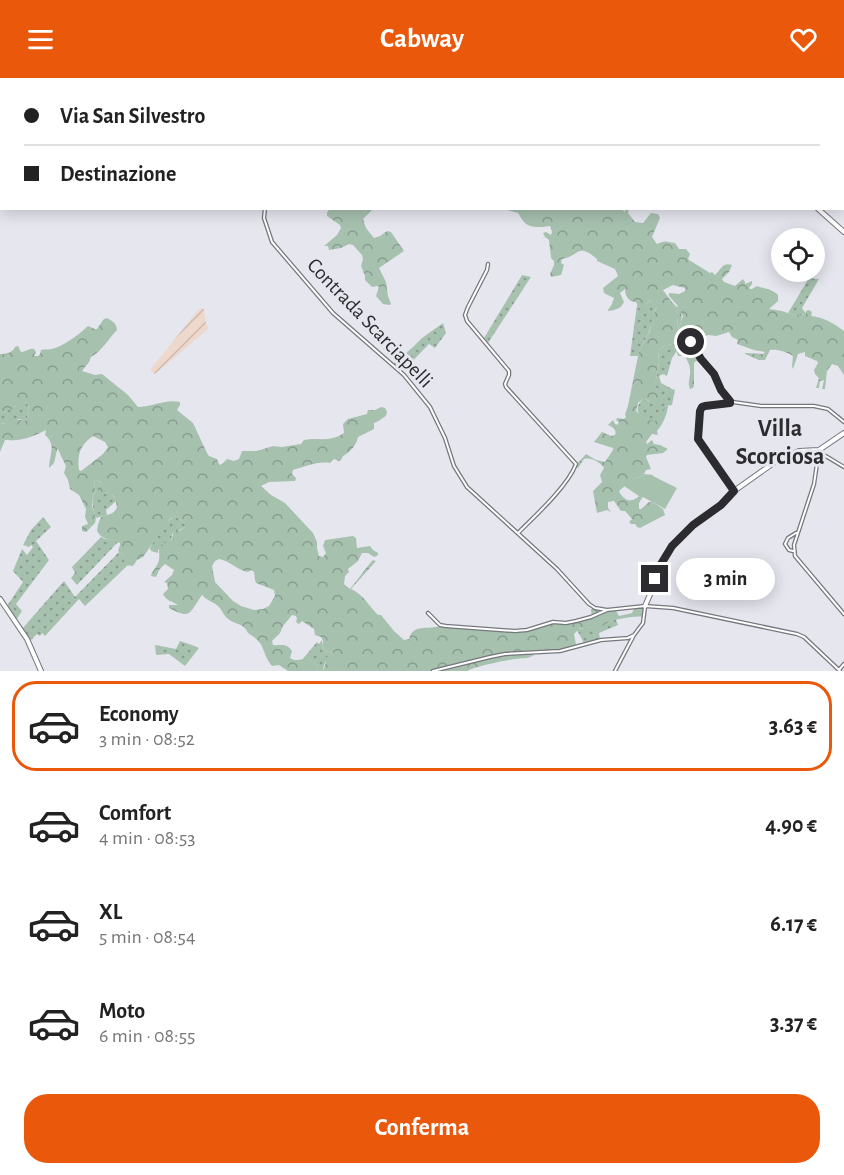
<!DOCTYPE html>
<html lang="it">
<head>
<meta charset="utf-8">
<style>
  body { margin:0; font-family:"Alegreya Sans",sans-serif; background:#f2f2f2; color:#222; height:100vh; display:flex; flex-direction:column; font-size:22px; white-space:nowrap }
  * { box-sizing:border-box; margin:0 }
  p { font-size:20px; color:#767676 }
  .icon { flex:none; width:33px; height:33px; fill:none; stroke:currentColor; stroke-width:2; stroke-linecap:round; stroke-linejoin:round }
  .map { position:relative; height:593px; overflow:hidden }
  .drawer { display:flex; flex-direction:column; background:#fff; flex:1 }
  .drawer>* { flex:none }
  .top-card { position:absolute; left:0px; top:0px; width:844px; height:132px; box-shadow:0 3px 15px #0003; display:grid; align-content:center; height:132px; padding:0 24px; background:#fff }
  .controls { position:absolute; left:771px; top:150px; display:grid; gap:12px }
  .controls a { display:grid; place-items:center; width:54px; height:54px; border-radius:50%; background:#fff; box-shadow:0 3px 15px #0003; font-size:30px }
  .end { position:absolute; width:27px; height:27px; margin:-14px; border:8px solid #2c2c30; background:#fff; box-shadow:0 0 0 3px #fff }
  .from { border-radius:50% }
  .bubble { position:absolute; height:42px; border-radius:21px; background:#fff; box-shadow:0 3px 15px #0003; font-size:20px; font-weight:600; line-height:42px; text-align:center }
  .top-card b { display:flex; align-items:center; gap:21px; height:57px; font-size:22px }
  .top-card b+b { border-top:2px solid #e0e0e0 }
  .top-card i { width:15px; height:15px; background:#222 }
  ul { padding:10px 0 0; list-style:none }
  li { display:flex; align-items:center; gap:18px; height:90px; margin:0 12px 9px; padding:0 12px; border:3px solid transparent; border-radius:24px }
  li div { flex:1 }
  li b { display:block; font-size:22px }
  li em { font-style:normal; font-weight:600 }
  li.selected { border-color:#ea580c }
  li>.icon { width:54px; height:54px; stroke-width:1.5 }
  .action { display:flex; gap:12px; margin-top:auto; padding:12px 24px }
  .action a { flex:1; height:69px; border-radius:24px; background:#ea580c; color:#fff; font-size:24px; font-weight:600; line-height:69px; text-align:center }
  header { display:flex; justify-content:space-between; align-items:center; height:78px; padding:0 24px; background:#ea580c; color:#fff; font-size:27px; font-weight:600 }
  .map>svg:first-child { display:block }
  .industrial { fill:url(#industrial-furrows) }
  .grass { fill:url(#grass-dots) }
  .forest { fill:url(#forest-crowns); fill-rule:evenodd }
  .pitch { fill:#a7c1af }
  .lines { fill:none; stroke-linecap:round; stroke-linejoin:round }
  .street-casing { stroke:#76767e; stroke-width:4.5 }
  .secondary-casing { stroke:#76767e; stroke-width:6 }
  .street { stroke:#fff; stroke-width:2 }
  .secondary { stroke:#fff; stroke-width:4 }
  .route { stroke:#2c2c30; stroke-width:8 }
  .labels { text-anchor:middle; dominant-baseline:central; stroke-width:6; stroke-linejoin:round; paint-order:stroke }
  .street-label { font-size:21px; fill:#2c2c30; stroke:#e6e6ef }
  .quarter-label { font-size:24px; font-weight:bold; fill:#2c2c30; stroke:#e6e6ef }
</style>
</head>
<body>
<header><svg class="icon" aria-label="menu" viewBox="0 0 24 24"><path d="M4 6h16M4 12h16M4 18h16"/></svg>Cabway<svg class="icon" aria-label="heart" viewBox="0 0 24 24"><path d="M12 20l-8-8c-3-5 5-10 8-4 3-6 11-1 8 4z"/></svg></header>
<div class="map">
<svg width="844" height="593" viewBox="0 0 844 593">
  <defs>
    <pattern id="industrial-furrows" width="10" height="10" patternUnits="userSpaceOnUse" patternTransform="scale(1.5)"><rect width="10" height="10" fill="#eed8cc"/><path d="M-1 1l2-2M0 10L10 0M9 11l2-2" fill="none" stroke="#ccbab0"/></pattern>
    <pattern id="grass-dots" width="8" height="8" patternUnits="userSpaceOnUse" patternTransform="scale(1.5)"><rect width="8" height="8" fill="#a7c1af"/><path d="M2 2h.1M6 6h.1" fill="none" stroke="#889d8f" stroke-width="1.8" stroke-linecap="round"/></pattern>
    <pattern id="forest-crowns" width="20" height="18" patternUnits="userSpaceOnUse" patternTransform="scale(1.5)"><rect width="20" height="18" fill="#a7c1af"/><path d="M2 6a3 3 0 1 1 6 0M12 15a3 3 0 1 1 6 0" fill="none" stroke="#889d8f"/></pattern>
  </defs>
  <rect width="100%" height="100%" fill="#e6e6ef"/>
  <path class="industrial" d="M200 230 204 231 206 246 209 250 155 296 150 292Z"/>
  <path class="grass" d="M522 197 531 199 488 265 484 260Z
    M809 200 819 201 802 230 807 237 805 236 800 237 798 236 793 237 788 235Z
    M668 219C680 234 686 232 678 253L683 264 672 280 667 298 663 296 659 298 661 305 674 312 675 311 672 327 666 328C664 332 660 339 658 341 651 350 627 336 643 321L647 322 649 324 659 317C652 306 658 296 659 283 659 279 658 276 658 273L664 268 676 265 679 259 677 252 678 238 676 230Z
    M649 222 657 229C651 239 653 245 649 254 645 263 640 269 638 278H630L637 227 638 229 646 228Z
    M443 245 446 255 435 270 429 266 402 294 393 286 413 269 422 260Z
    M26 324C31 330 29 337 25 343L19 341 7 345 0 346V332L5 335 7 332Z
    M95 402 101 404 99 409 105 416 108 414 111 415 116 423 106 432 107 437 96 440C93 431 90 421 96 413L94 409Z
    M175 438 185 445V449L172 456 171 463 158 471V475L151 473 150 470C155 461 166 443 175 438Z
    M43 439 51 449 36 463 49 482 16 526 22 533 16 542 7 528 23 504 13 493 22 471 27 477 33 469 31 467 29 469 23 467 31 452Z
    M101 459C108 463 113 460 118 464L77 507 71 500 75 495 72 489Z
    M119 474 124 478 126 487H128L85 528 79 521 45 558 42 555 40 558 37 556 30 563 22 551 64 503 75 519Z
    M612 542H616L618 547 599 555 600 561 584 565 577 552C581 549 585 551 589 549L595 550Z
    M322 562V569L325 573 334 575C327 579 324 585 323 593H316L318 591 317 587 309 582H302L317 564 319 566Z
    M180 563 192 567 199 570 185 588 169 576 156 577 155 567 176 571Z"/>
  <path class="forest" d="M330 130 356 131 357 132 361 131H373L363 141 366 150 374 160 380 158 387 153 391 154 404 173 379 190 386 204 388 218 391 226 390 227 383 226 376 218 379 209 377 208 372 209 365 202V198L361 188 363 181 362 177 353 167 349 166 341 170 329 172 328 168H324L337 157 341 150 340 147 327 138V135Z
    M620 130 625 134V131H629L628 135 635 144 643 145 651 135 658 136 660 140 652 159 657 166C668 162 664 164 675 165L679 171H686L690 176 688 181 689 182 710 195 712 194 715 197C721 192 722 184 732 187L729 194 722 201 724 204 735 208 743 201 745 204V206L752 203V206L749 210 750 211H752L757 208C765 211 772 211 778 217V223L769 231 782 233 793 237 798 236 800 237 806 236V233L809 232 812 234 811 238C823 239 835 246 844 253V297L838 288 832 286 827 293 825 311H822L824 302 820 303 819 310H816L819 300 815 296 814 292 818 285 817 283 805 278V274L798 276 793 291 792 288 793 278C787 274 777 271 770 272L765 282H759L745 276V275L763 276 765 274 754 272 737 266 738 262 732 259 729 254 716 258 708 257 704 259 696 257 689 259 691 268 696 275 695 280 701 282 700 284 696 283 694 285V308L693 310 690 311C687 303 691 299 690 292 690 286 687 283 685 278H678L676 272 683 264 678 253 683 238 677 229 678 228 669 218V215L679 216 685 213V210L673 207 663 212 676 230 678 238 677 252 679 258 676 265 664 268 658 273C658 276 659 280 659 284 657 297 652 308 661 320L660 323 655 327C650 326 648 320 643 321L638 325 636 333 645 342 655 343C662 339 660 331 668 328 667 337 662 348 657 353L658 357 652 356 646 364 647 366 652 362 654 366 660 367 668 371 663 375 647 377 646 379 651 391 646 392 643 398 633 401 619 413C623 422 631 426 639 418L642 420 639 425V431H641L649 424H652L663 431 665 437 663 438 640 450 637 449 635 446H631L629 444 632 441 625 433H621L614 423 608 424V430L611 434 607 432 597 435 593 413 602 404 600 397 604 390C601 385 591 379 584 381L578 390 577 389V386L586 376 596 382 605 384 613 372V370L594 364 602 354 611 358 615 357C617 352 613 349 608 347L613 342 615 346 618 347 619 344 616 342 617 340 624 341 626 339 625 336 628 328 639 273 650 253 652 240 657 229 652 227 651 223 649 222 645 230 640 231 638 229 636 224C628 224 625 217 625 211L620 215 624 224C621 231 615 232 608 233V232L612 226 614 220 604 215 603 210 618 198 615 191 597 183V181C577 164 580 178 562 181L561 185 564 187 561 197 551 199 550 196 554 187V183L551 180 549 162 545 159 543 155 546 154 551 157 552 154 550 148C542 149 530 151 524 144 521 141 520 137 518 135L507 132 506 131Z
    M106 240C112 242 117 246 117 252 108 261 102 273 91 279L89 284 82 293 95 297 102 296 128 317 138 329C152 329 165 321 180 324V327L177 332 193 345 207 375 209 378 217 381 219 386 221 387 227 381 234 383 239 381 242 373H257L273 368 282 369 301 366 304 362C320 359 329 365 344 355L343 346 348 341 367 336 368 332H375L381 329 385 330 387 334 386 338C382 340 378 344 374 345V351L358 359C357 366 350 375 343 378L341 382 339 383 334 381 330 385C317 383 304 389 293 392L292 396 296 400 295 403 269 404 261 408 271 417 285 425 313 455 317 464V470L319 478 323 479 326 475 323 468 325 462 353 458 356 460 357 470 370 468 373 472 378 475V477L374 479 368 475H362L358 483 348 491 349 494 345 498 344 506 350 511 371 484 373 482 376 483 351 511C363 516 369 528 378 537H381L394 553 404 562 409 561C413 547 423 551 435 549 438 549 442 548 445 549L523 553 538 550 554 545 566 546 592 539 591 532 593 530 598 532 616 533 619 538 632 535 634 531 641 530 643 531 644 539C638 537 617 541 611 543 603 546 600 553 589 549L587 550H580L574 556 576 567 574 568 558 573 533 575 534 577C528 581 523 580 515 581 503 583 478 588 467 593H323L326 584 325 580 334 575 325 573 322 569 323 563 321 559 315 557 314 551 302 543 299 546 297 545 296 543 297 541 296 538 292 537 283 548 280 555 272 563 273 567C281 568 286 564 292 573L290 580C297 584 299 581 306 581 310 581 314 585 317 587L318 591 316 593H288L279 587 272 588C261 575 267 566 248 555 244 545 236 547 228 541 224 538 222 532 219 529 214 524 207 523 202 517 189 535 192 542 169 530V527H178C172 523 166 523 163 516L168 511 167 505 164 504 172 497 174 492 165 486 159 492 156 499 151 498C152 493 156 490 158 485 163 473 151 468 171 463L174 453H179L185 449V445L175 438 170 441 143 479 137 482 133 488 125 487 124 478 118 473 120 467V465C110 460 103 463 97 453L98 446 101 439C108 436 114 437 117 429 116 423 114 416 108 414L105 416 100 413 99 409 101 404 95 402 94 409 96 413 93 417 92 428 96 440 95 445 86 454 82 453V448L88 446 85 439 86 431 79 417 70 411 68 402 64 395 66 388 61 378 58 371 57 372 54 385 49 390C49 377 57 367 45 357L46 352C39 356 24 362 16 362 12 363 9 362 5 362L0 374V346L7 345 15 341 25 343C29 337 31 330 26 324L20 328H15L11 332H7L5 335 0 332V276C7 276 12 275 15 269L18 268 21 274C26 274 29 270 34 271L36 274 34 278H38L40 276 41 272C45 271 51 272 55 270 65 267 81 255 88 248L95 251H97L103 242ZM93 358 105 364 108 369 103 376 81 393 79 392C77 377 80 367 93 358ZM219 481C230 483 237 492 248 494L251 492 254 494 255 502 256 505 274 512 275 518 269 528 263 531 254 532 241 528 233 523 215 504 212 488 215 483Z"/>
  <path class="pitch" d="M644 396 653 397V398L677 410 665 431 643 419 642 420 624 408 633 401 643 398Z"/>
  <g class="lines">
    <defs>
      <path id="street" d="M177 0 179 2
        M265 130 264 140 272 164 333 235 404 297 430 329 445 360 454 388 467 409 557 491 589 526 595 530 607 532
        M488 186 487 192 468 229 465 237 467 243 509 293V297L505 306 506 309 576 386C568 408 535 438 518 455
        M690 261 701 281 714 296 721 312 730 325
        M819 372 814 406 794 467 795 478 844 536
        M819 374 844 389
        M733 413 698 361 700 333 704 328 733 324 761 328H814L828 331 844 344
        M793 473 789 472 785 466 788 460 796 455H798
        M428 535 440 547 446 548 515 553 527 552 553 544 566 545 576 543 591 539 607 532 645 528 673 530 797 556 804 559 840 593
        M839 592 844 586
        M433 593 490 579 505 576 560 573 601 562 628 560 634 557
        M615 593 634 557 643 545 645 529"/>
      <path id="secondary" d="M165 0V2
        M694 0 695 2
        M336 2V0
        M366 2V0
        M0 117 2 116
        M817 130 844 154
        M0 521 27 561 41 593
        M645 528 652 512 658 491 664 480 672 468 693 447 721 427 734 413 775 384 799 373 819 372 844 355"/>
    </defs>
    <use href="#street" class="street-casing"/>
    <use href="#secondary" class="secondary-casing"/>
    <use href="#street" class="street"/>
    <use href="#secondary" class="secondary"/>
  </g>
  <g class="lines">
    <path class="route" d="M655 501 658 491 672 468 693 447 721 427 734 413 698 361 700 333 702 329 705 328 730 325V323L721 312 714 296 701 281 691 264"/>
  </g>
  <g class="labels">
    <g class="street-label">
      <text transform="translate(370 245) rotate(46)">Contrada Scarciapelli</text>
    </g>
    <g class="quarter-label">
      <text x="780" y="351">Villa<tspan x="780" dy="28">Scorciosa</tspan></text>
    </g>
  </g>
</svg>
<div class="controls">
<a><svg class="icon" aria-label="locate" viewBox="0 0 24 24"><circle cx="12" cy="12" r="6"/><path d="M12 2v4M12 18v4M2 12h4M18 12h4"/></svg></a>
</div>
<i class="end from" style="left:691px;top:264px"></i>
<i class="end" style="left:655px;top:501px"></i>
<div class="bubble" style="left:676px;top:480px;width:99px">3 min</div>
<div class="top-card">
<b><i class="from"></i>Via San Silvestro</b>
<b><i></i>Destinazione</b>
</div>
</div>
<section class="drawer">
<ul>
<li class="selected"><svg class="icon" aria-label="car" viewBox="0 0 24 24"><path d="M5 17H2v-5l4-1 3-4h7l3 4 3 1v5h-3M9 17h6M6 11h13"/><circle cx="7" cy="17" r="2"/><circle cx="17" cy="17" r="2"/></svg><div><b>Economy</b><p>3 min · 08:52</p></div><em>3.63 €</em></li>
<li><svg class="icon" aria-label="car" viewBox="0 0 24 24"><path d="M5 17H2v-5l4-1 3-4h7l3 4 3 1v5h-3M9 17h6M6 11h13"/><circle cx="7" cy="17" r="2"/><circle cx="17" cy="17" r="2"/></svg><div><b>Comfort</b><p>4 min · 08:53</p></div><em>4.90 €</em></li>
<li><svg class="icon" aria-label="car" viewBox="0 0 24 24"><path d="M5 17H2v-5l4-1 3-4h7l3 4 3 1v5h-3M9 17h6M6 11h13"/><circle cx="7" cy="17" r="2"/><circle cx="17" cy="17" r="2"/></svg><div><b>XL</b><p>5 min · 08:54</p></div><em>6.17 €</em></li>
<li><svg class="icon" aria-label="car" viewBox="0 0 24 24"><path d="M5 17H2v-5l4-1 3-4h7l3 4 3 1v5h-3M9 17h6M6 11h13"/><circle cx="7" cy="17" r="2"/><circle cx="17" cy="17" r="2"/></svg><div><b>Moto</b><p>6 min · 08:55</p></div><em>3.37 €</em></li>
</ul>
<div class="action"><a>Conferma</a></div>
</section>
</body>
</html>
